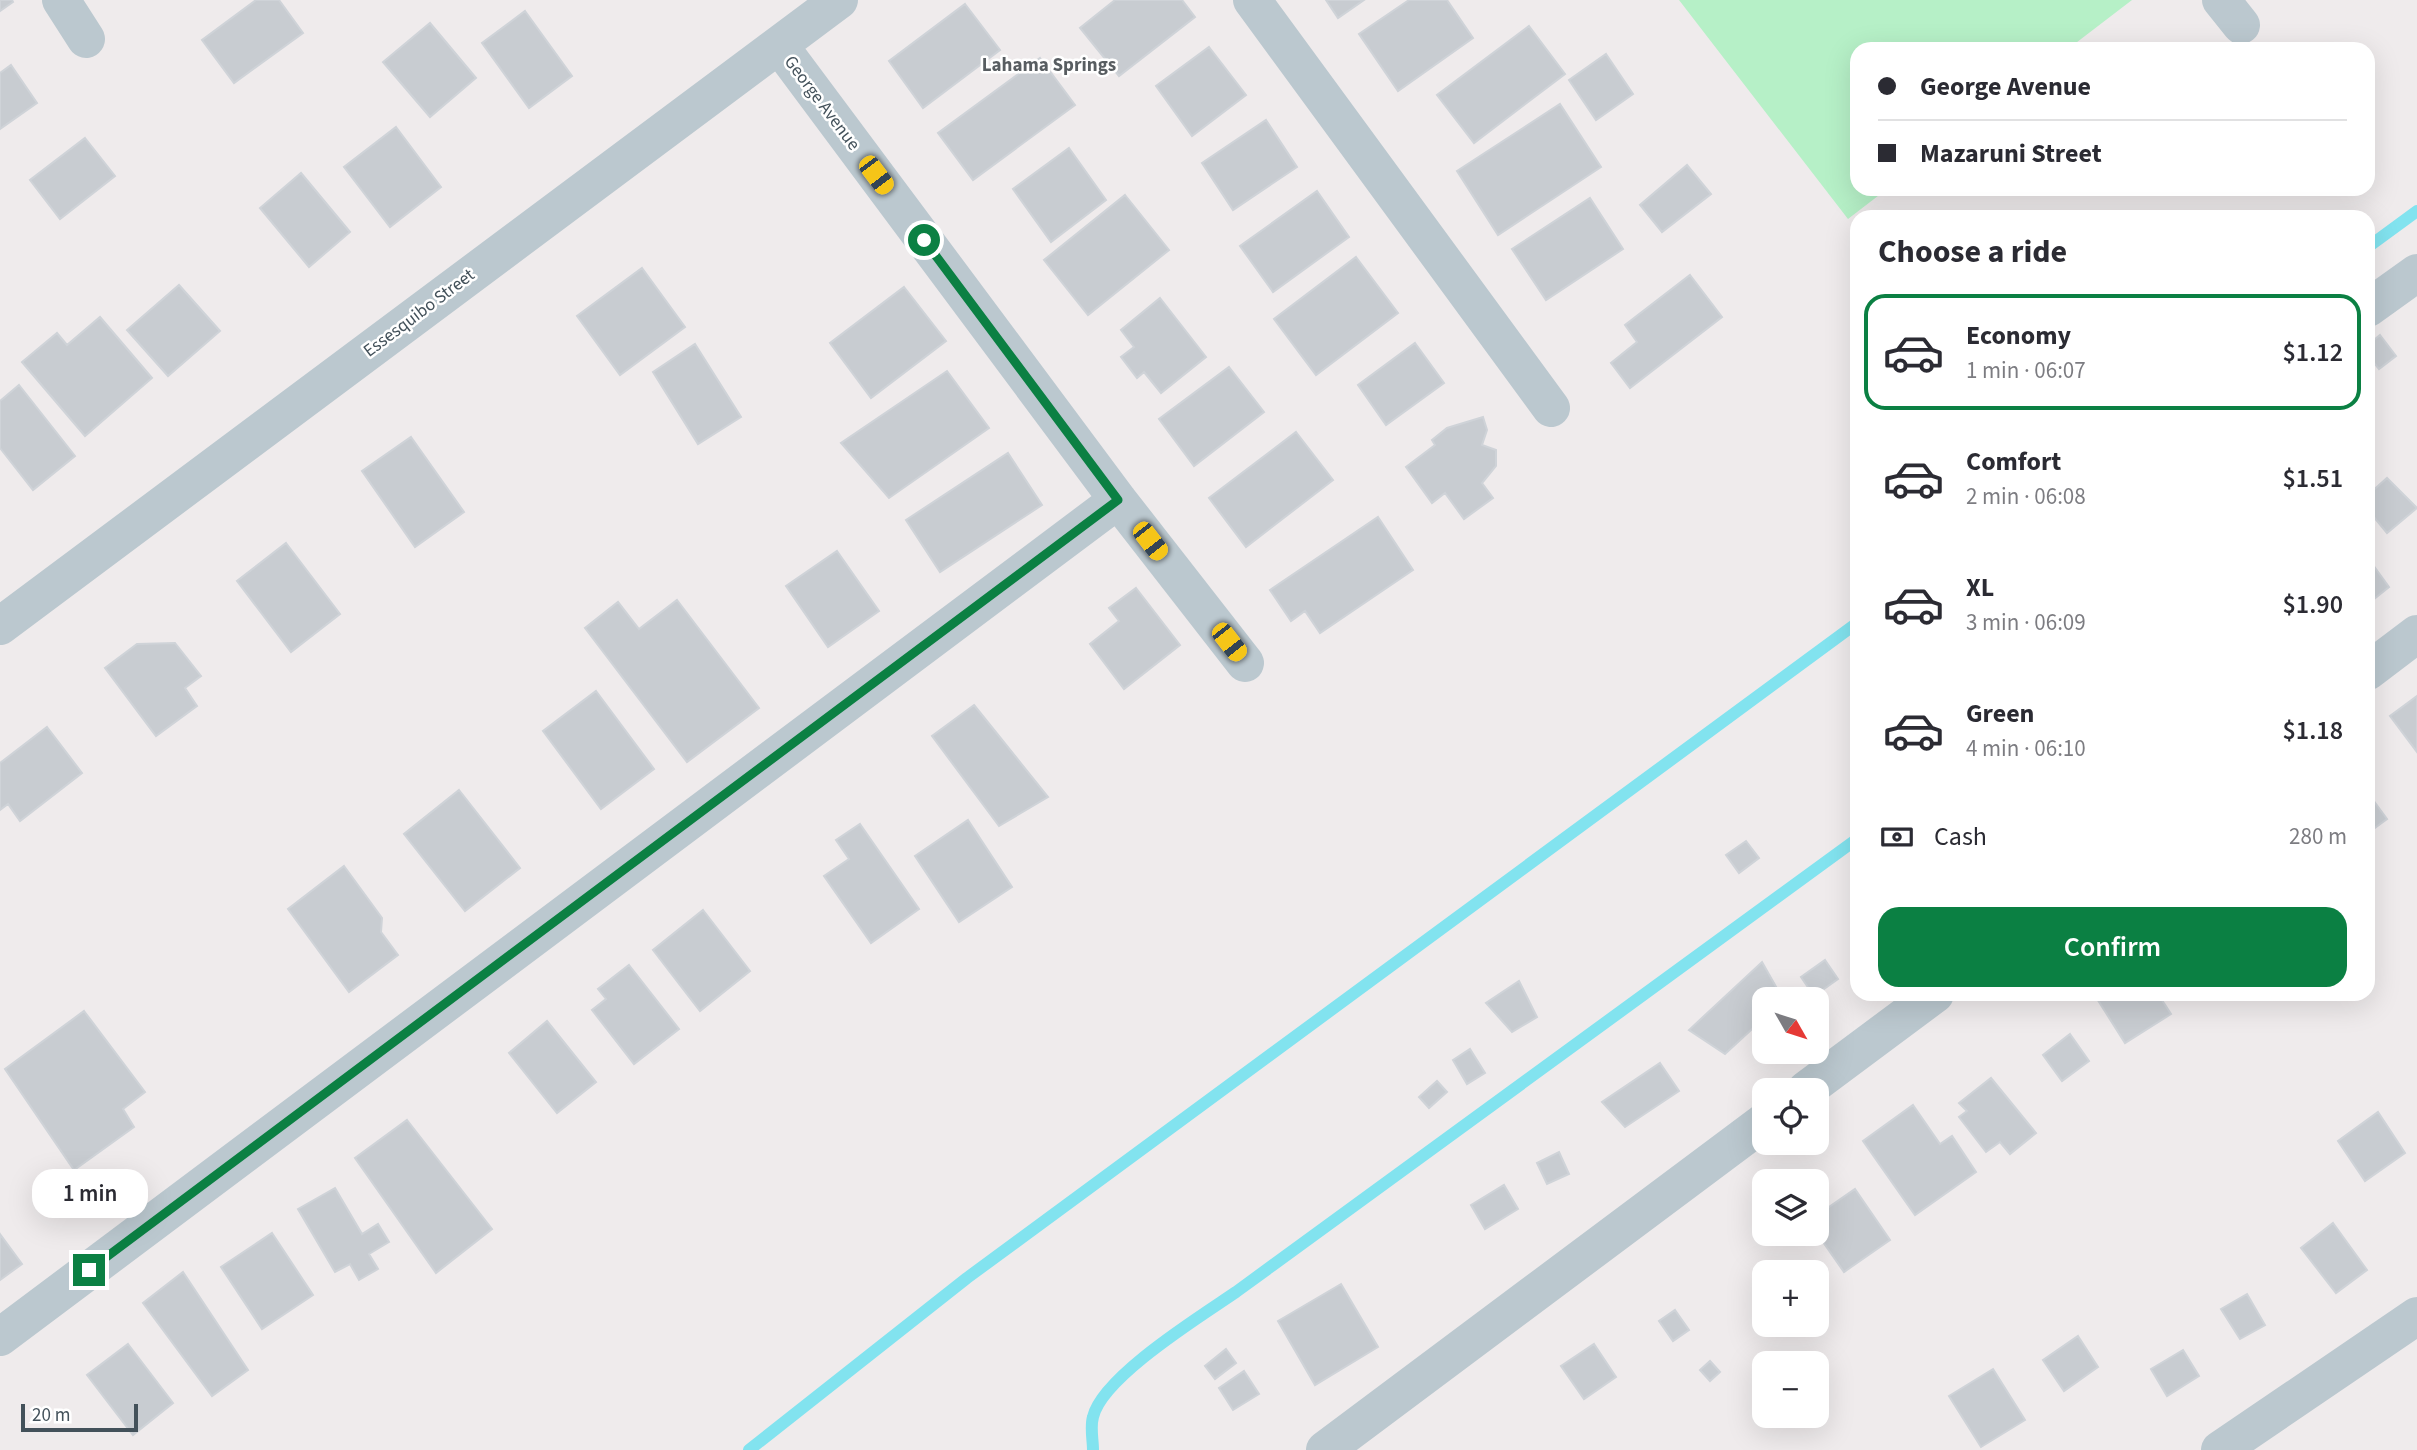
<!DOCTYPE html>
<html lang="en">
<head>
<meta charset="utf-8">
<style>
  body { margin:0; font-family:"Source Sans 3",sans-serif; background:#f7f7f7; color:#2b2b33; height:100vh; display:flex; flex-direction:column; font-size:26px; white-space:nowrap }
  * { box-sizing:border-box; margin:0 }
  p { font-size:23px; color:#7c7c81 }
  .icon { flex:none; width:38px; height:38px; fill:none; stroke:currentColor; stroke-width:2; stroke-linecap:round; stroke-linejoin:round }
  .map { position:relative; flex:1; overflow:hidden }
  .details { position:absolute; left:1850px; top:210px; width:525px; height:791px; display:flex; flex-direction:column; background:#fff; border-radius:21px; box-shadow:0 7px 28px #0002 }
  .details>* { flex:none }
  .banner { position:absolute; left:1850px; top:42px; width:525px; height:154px; border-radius:21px; box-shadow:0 7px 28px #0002; display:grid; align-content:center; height:154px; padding:0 28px; background:#fff }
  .needle { width:46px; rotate:129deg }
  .controls { position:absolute; left:1752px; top:987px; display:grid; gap:14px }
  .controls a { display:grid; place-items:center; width:77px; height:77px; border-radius:14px; background:#fff; box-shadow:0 7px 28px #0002; font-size:35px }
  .scale { position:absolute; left:21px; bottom:18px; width:117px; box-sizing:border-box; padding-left:7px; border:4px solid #43515a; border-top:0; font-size:19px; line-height:24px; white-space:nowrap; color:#43515a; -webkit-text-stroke:5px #fff; paint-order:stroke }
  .end { position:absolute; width:32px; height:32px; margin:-16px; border:9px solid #0b8043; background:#fff; box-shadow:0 0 0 4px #fff }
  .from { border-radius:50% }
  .bubble { position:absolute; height:49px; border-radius:21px; background:#fff; box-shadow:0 7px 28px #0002; font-size:23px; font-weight:600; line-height:49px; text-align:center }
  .car { position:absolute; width:21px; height:42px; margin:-21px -10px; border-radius:9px; box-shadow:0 0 5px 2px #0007; background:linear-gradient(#f5c518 24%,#345 0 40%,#f5c518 0 76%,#345 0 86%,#f5c518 0) }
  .banner b { display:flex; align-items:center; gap:24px; height:66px; font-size:26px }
  .banner b+b { border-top:2px solid #e1e1e2 }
  .banner i { width:18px; height:18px; background:#2b2b33 }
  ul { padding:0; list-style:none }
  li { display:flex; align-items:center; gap:21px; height:116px; margin:0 14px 10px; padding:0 14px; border:4px solid transparent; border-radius:21px }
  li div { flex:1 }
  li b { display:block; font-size:26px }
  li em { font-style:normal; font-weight:600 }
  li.active { border-color:#0b8043 }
  li>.icon { width:63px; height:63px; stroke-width:1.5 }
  h2 { padding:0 28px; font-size:32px; line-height:84px }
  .pay { display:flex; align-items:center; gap:18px; height:77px; padding:0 28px; font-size:26px }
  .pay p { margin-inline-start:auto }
  .action { display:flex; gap:14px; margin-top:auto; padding:14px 28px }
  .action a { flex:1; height:80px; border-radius:21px; background:#0b8043; color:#fff; font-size:28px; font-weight:600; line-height:80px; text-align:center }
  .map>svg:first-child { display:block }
  .green { fill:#b6f0c7 }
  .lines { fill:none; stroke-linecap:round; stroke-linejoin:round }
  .stream { stroke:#82e3ef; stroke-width:12 }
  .building { fill:#c8ccd1; stroke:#cfd3d8; stroke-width:2 }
  .street { stroke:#bbc8cf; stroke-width:38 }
  .route { stroke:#0b8043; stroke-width:9 }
  .labels { text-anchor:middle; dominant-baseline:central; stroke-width:5; stroke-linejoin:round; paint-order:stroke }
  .street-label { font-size:18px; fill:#43515a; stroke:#fff }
  .neighbourhood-label { font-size:19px; font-weight:bold; fill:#585d61; stroke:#fff }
</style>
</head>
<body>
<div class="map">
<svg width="2417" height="1450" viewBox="0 0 2417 1450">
  <rect width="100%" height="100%" fill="#efebec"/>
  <path class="green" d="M1679 0H2132L2068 49H1857V189H1887L1848 219Z"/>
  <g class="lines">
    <path class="stream" d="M2368 247 2417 211
      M749 1450 967 1278 1857 623
      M1093 1450C1093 1440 1090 1427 1093 1417 1102 1377 1201 1316 1236 1292L1857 839"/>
  </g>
  <path class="building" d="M0 0H12L13 2 0 11Z
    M256 0H279L303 33 234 83 202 40Z
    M1115 0H1182L1195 17 1119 76 1080 28Z
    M1326 0H1364L1338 18Z
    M1409 0H1447L1473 38 1398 91 1359 34Z
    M965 4 1000 50 923 108 889 61Z
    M525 11 572 76 529 108 482 43Z
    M430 23 476 78 430 117 383 62Z
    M1529 26 1565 74 1474 143 1437 95Z
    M1209 47 1246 95 1192 136 1156 86Z
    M1606 54 1633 94 1596 120 1569 80Z
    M1040 58 1075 105 973 180 938 133Z
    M11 65 37 103 0 129V73Z
    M1560 104 1601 167 1498 235 1457 171Z
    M1266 120 1297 167 1233 210 1202 163Z
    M396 127 441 187 390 227 344 167Z
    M85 138 115 176 60 219 30 180Z
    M1069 148 1106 200 1051 242 1013 189Z
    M1687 165 1711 194 1662 232 1640 205Z
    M301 173 350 232 309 267 260 208Z
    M1317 191 1349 237 1273 292 1240 246Z
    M1125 195 1169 250 1088 315 1044 260Z
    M1590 198 1623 249 1546 300 1512 249Z
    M1356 257 1398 313 1316 375 1274 319Z
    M642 268 685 327 620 375 577 316Z
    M1690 275 1722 317 1630 388 1611 363 1637 342 1625 325Z
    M179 285 220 331 168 376 127 330Z
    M904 287 946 341 871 398 830 343Z
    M1160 298 1206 357 1161 393 1144 372 1137 378 1121 357 1134 347 1121 330Z
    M100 317 152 378 85 436 22 362 57 333 67 345Z
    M2380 335 2396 356 2379 369 2368 355V345Z
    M1415 343 1444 383 1386 425 1358 385Z
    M695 344 741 417 698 444 653 372Z
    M1229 367 1264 412 1194 466 1159 419Z
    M947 371 989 428 889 498 841 443Z
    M19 385 75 456 33 490 0 448V401Z
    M1483 417 1487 430 1482 445 1496 450V466L1482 483 1493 498 1464 519 1445 493 1432 503 1406 467 1435 445 1432 440 1447 428Z
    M1296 432 1333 480 1246 547 1209 498Z
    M411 437 464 512 415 547 362 471Z
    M1008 453 1042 505 940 572 906 520Z
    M2387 478 2417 508 2387 533 2368 510V495Z
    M1378 517 1413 570 1320 633 1305 611 1291 621 1270 590Z
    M286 543 340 614 291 652 237 581Z
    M837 551 879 611 828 647 786 586Z
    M2368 558 2389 587 2368 604Z
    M1136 588 1180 645 1124 689 1090 644 1119 621 1109 608Z
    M677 600 759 708 687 762 585 628 618 602 639 629Z
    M175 643 201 676 185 688 197 706 156 736 105 668 137 644Z
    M596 691 654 769 601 809 543 731Z
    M2417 696V752L2390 716Z
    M974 705 1048 797 999 826 932 736Z
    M47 727 82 773 20 821 8 804 0 810V763Z
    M459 790 520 868 465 911 404 834Z
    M2368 793 2387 819 2368 833Z
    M968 820 1012 887 959 922 915 856Z
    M860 824 919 909 871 943 824 876 849 859 836 840Z
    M1746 841 1759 858 1739 873 1726 855Z
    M344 866 382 918 381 932 398 955 349 992 288 909Z
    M703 910 750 971 700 1011 653 950Z
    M1825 960 1838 979 1814 996 1801 977Z
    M1762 962 1783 999H1764V1018L1725 1054 1689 1030Z
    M629 965 679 1029 634 1064 592 1010 606 999 598 989Z
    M1519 981 1537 1017 1512 1032 1486 1003Z
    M2094 994H2158L2171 1014 2125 1043Z
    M84 1011 145 1092 123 1109 134 1127 74 1170 5 1069Z
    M547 1021 596 1082 557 1113 509 1053Z
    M2070 1034 2089 1061 2062 1081 2043 1055Z
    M1470 1049 1485 1073 1467 1084 1453 1060Z
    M1660 1063 1679 1091 1625 1127 1602 1102Z
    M1991 1078 2036 1133 2010 1154 2000 1142 1986 1152 1959 1117 1967 1111 1959 1103Z
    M1437 1081 1447 1092 1429 1108 1419 1097Z
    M1913 1105 1940 1144 1952 1136 1976 1172 1915 1215 1863 1141Z
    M2378 1112 2405 1153 2365 1181 2338 1141Z
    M407 1120 492 1229 436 1273 355 1158Z
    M1559 1152 1569 1174 1547 1184 1537 1163Z
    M1504 1185 1518 1209 1485 1229 1471 1205Z
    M335 1188 362 1234 378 1224 389 1242 369 1254 378 1269 359 1280 350 1264 335 1272 298 1209Z
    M1855 1189 1890 1240 1844 1272 1816 1232V1216Z
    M2333 1223 2367 1270 2336 1293 2301 1248Z
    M272 1233 313 1295 262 1329 221 1267Z
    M0 1234 22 1264 0 1280Z
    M183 1272 248 1370 212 1396 143 1303Z
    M1341 1284 1378 1347 1315 1385 1278 1321Z
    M2247 1294 2265 1325 2240 1339 2221 1309Z
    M1675 1310 1689 1330 1673 1341 1659 1321Z
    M2078 1336 2098 1367 2064 1391 2043 1360Z
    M128 1344 173 1403 133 1435 87 1375Z
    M1594 1344 1616 1377 1584 1399 1561 1366Z
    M1226 1349 1236 1363 1215 1379 1205 1366Z
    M2183 1350 2199 1376 2167 1396 2151 1369Z
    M1710 1361 1720 1372 1710 1381 1700 1370Z
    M1993 1369 2025 1420 1981 1447 1949 1396Z
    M1244 1371 1259 1394 1233 1410 1219 1388Z"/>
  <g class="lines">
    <path class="street" d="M61 0 86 39
      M1252 0 1551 408
      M2221 0 2241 25
      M779 45 1118 500 1245 663
      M2368 308 2417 273
      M0 626 839 0
      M2368 671 2417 634
      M1806 1090 1935 994
      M0 1337 1118 500
      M1325 1450 1764 1122
      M2220 1450 2417 1316"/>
  </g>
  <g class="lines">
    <path class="route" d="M89 1270 1118 500 924 240"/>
  </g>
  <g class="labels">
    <g class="street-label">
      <text transform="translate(822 103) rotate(53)">George Avenue</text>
      <text transform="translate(419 313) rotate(-37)">Essesquibo Street</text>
    </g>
    <g class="neighbourhood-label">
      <text x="1049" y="65">Lahama Springs</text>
    </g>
  </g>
</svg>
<div class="controls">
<a><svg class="needle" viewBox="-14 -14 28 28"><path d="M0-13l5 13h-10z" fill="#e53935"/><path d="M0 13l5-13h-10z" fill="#7c7c81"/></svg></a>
<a><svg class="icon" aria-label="locate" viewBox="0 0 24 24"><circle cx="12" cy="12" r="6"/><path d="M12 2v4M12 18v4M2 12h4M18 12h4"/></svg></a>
<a><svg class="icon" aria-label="layers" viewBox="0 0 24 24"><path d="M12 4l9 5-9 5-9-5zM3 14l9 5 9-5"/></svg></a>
<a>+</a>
<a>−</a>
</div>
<div class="scale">20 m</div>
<i class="end from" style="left:924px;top:240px"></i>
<i class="end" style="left:89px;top:1270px"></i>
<div class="bubble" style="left:32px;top:1169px;width:116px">1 min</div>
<i class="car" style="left:876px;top:175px;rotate:143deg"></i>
<i class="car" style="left:1150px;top:541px;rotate:142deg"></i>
<i class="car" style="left:1229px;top:642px;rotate:142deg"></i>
<div class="banner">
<b><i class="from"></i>George Avenue</b>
<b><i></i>Mazaruni Street</b>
</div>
<section class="details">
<h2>Choose a ride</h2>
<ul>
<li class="active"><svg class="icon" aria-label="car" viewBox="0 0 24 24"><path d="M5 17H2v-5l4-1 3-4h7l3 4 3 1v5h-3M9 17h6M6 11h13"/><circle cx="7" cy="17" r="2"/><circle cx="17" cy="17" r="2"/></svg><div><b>Economy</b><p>1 min · 06:07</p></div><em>$1.12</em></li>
<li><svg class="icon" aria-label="car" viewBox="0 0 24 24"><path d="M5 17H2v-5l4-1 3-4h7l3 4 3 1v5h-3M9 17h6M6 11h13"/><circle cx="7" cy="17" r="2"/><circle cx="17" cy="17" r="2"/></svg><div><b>Comfort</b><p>2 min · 06:08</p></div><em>$1.51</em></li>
<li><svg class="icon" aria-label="car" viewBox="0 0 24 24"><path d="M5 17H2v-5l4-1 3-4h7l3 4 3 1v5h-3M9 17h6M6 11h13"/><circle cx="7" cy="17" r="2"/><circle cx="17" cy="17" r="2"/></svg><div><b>XL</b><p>3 min · 06:09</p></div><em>$1.90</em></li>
<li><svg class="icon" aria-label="car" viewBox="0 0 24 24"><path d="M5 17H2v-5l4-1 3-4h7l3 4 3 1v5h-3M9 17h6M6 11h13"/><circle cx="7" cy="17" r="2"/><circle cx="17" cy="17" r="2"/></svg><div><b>Green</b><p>4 min · 06:10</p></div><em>$1.18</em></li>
</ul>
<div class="pay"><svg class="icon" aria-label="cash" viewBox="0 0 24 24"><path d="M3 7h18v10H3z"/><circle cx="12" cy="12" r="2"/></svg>Cash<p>280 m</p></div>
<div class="action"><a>Confirm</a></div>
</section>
</div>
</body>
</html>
